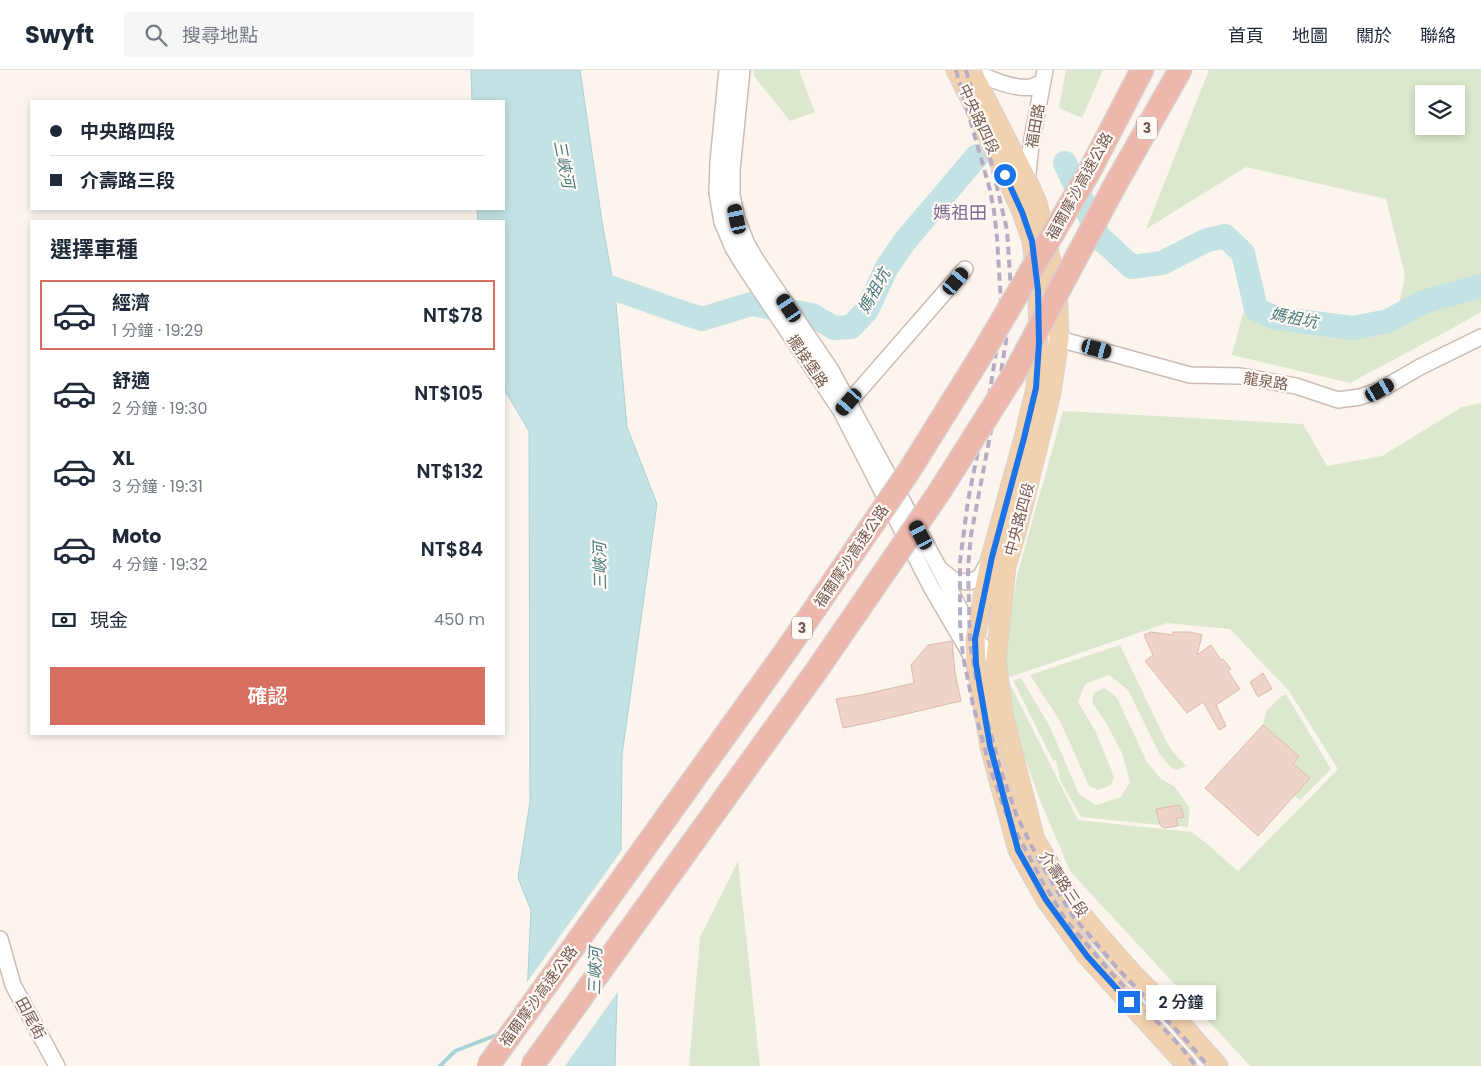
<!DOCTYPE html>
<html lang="zh-TW">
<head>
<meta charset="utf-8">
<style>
  body { margin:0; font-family:Poppins,"Noto Sans TC",sans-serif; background:#f6f6f7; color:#1f2937; height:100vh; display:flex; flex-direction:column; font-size:19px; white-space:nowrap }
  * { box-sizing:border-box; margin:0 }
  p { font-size:16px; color:#747a83 }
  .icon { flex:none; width:28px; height:28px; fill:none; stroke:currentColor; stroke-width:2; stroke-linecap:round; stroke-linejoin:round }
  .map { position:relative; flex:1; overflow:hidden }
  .drawer { position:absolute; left:30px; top:150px; width:475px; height:515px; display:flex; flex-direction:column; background:#fff; border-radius:0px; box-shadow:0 2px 8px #0003 }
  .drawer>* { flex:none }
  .banner { position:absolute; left:30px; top:30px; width:475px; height:110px; border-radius:0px; box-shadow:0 2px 8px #0003; display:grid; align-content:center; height:110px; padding:0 20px; background:#fff }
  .tools { position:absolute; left:1415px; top:15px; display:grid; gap:10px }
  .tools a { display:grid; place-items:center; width:50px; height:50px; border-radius:0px; background:#fff; box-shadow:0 2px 8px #0003; font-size:25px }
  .end { position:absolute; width:22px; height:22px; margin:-11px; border:6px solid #1a73e8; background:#fff; box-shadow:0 0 0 2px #fff }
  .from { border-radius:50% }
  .bubble { position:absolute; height:35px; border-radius:0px; background:#fff; box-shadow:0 2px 8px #0003; font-size:16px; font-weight:600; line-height:35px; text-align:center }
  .car { position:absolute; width:15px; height:30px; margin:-15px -8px; border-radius:6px; box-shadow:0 0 4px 1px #0007; background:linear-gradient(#222 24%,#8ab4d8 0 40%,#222 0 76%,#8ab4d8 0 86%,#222 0) }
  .banner b { display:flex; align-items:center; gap:18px; height:48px; font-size:19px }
  .banner b+b { border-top:1px solid #e0e1e3 }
  .banner i { width:12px; height:12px; background:#1f2937 }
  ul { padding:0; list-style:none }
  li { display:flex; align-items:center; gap:15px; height:70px; margin:0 10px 8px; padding:0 10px; border:2px solid transparent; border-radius:0px }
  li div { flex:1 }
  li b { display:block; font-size:19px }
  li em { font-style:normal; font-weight:600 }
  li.on { border-color:#d76f61 }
  li>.icon { width:45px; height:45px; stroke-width:1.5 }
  h2 { padding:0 20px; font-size:22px; line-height:60px }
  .pay { display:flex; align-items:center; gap:12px; height:55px; padding:0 20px; font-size:19px }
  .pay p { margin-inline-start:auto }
  .action { display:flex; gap:10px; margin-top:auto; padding:10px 20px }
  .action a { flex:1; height:58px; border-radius:0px; background:#d76f61; color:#fff; font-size:20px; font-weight:600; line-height:58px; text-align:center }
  header { display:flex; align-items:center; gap:30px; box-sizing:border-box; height:70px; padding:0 25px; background:#fff; border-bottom:1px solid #e0e1e3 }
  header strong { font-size:24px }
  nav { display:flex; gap:28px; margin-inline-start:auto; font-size:18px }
  .search { width:350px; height:45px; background:#f6f6f7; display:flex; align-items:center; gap:12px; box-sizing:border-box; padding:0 18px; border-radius:0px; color:#747a83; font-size:19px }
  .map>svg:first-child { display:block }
  .green { fill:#dbe8cd; fill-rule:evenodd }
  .water { fill:#c3e2e3; stroke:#abd2d4 }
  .pier { fill:#fbf5ee }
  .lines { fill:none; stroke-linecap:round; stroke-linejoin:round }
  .stream { stroke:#abd2d4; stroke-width:4 }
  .river { stroke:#c3e2e3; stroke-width:24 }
  .building { fill:#eed3c8; stroke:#dfb9aa }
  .minor-casing { stroke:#cdbcb4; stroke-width:18 }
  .major-casing { stroke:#d8d1cf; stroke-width:21 }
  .highway-casing { stroke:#d8d1cf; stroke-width:25 }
  .minor { stroke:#fff; stroke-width:15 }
  .major { stroke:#f2d2ae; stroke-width:19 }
  .highway { stroke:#eeb7ac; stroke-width:22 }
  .rail { stroke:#b7acc5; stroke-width:4; stroke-dasharray:8 5; stroke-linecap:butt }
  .highway-bridge-casing { stroke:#d8d1cf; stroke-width:25; stroke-linecap:butt }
  .highway-bridge { stroke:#eeb7ac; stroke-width:22 }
  .route { stroke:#1a73e8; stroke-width:6 }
  .labels { text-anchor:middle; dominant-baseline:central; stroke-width:4.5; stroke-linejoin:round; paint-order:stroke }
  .shield { fill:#fef9f4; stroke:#9e8a83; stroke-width:1 }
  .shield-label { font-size:14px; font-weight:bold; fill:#755b52 }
  .street-label { font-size:15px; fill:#755b52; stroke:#fef9f4 }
  .water-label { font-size:16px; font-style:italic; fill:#4a7b7f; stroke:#fef9f4 }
  .quarter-label { font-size:18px; fill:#7f6a8f; stroke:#fef9f4 }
</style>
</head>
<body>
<header>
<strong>Swyft</strong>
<div class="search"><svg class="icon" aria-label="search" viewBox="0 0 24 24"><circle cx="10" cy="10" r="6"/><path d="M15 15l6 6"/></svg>搜尋地點</div>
<nav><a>首頁</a><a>地圖</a><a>關於</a><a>聯絡</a></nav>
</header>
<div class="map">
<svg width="1481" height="996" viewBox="0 0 1481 996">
  <rect width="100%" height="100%" fill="#fbf5ee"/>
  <path class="green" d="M753 0H799L815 42 790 51 754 6Z
    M1066 0H1103L1082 48 1059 38Z
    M1209 0H1481V242L1453 258 1350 313 1232 285 1243 243 1313 261 1394 260 1405 205 1386 129 1246 97 1146 159ZM1424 24H1456V56H1424Z
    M1481 333V996H1250L1070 801 1039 728 1010 646 1001 593 1018 502 1063 341 1303 354 1327 396 1382 386 1462 337ZM1167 553 1230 559 1289 621 1338 699 1238 801 1207 774 1192 762 1078 750 1007 608Z
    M1120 575 1166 671 1173 682 1186 696 1177 700 1170 697 1159 683 1128 620 1109 605 1085 614 1078 632 1096 662 1114 707 1111 715 1098 720 1089 716 1060 651 1030 605Z
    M1021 608 1050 657 1079 724 1096 735 1121 727 1130 712 1122 683 1106 653 1092 632 1094 623 1105 618 1117 628 1147 692 1161 709 1174 716 1190 738 1188 757 1178 756 1176 748 1183 747 1179 735 1156 739 1160 755 1081 747 1060 710 1056 690 1053 691 1013 610Z
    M1286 624 1331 699 1300 730 1294 725 1310 708 1293 694 1299 686 1263 655 1267 640 1282 626Z
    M738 791 760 996H689L700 867Z"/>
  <path class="water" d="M471 0H580L602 152 615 223 627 357 657 434 622 685 621 781 615 996H527L526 946 531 840 518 808 530 732 529 361 504 319V151H478L477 139H504V31H472Z"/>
  <path class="pier" d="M624 777 620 919 565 996H524L523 946 525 915Z"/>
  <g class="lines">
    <path class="stream" d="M440 996 455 981 499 964"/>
    <path class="river" d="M1065 93 1099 167 1132 197 1162 193 1207 170 1225 166 1243 183 1256 239 1275 248 1353 258 1388 251 1423 232 1481 216
      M587 209 672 239 702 249 751 234 812 245 834 258 851 257 867 240 887 197 905 171 977 86"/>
  </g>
  <path class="building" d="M1151 562 1173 565V562H1190L1202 565 1197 585 1211 575 1221 590 1223 589 1231 599 1228 601 1240 619 1216 635 1226 656 1219 660 1203 632 1187 643 1145 591 1153 585 1144 565Z
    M952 571 955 603 961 631 872 652 843 658 836 629 866 624 914 613 911 595 928 575Z
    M1263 603 1272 619 1258 627 1250 612Z
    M1263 655 1299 686 1293 694 1310 708 1258 766 1205 718Z
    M1180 735 1184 747 1176 748 1178 756 1164 758 1160 755 1156 739Z"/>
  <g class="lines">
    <defs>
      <path id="minor" d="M727 0 718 92 717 123 722 152 733 178 742 193 841 341 931 517 976 594
        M742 0 732 100V125L737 149 747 174 757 191 831 300 939 498 975 569 996 589
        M971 0C988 8 1013 20 1032 17 1035 16 1039 13 1043 12
        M1027 112 1031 75 1045 0
        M1039 273 1059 269 1190 305 1240 306 1296 316 1338 330 1360 327 1380 320 1420 297 1481 267
        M843 339 965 199
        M941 500 955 511 969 512 980 507 988 493
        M0 869 13 915 57 996"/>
      <path id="major" d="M956 0 973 34 1022 142 1032 171 1038 220 1039 273 1036 318 1024 368 991 487 975 569 976 594 990 677 1018 780 1046 830 1087 886 1187 996
        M971 0 1027 110 1037 133 1057 217 1059 269 1051 323 1017 459 1006 496 996 589 1003 645 1035 770 1074 835 1096 862 1132 903 1168 939 1218 996"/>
      <path id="highway" d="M1089 102 1142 0
        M1114 117 1180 0"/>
    </defs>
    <use href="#minor" class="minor-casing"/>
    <use href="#major" class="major-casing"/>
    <use href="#highway" class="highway-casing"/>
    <use href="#minor" class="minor"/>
    <use href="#major" class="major"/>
    <use href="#highway" class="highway"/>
    <path class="rail" d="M956 0 990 120 994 141 997 168 1001 233 995 289 988 333 968 430 960 492V553L963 586 973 635 991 701 1005 741 1042 811 1066 850 1113 905 1181 977 1196 996
      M966 0 986 70 1003 143 1007 160 1011 221 1006 271 994 345 971 465 968 498 970 573 976 608 1000 698 1016 744 1031 775 1045 800 1072 845 1120 901 1187 971 1208 996"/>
    <defs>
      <path id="highway-bridge" d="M488 996 788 578 909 401 985 279 1089 102
        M532 996 817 600 938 424 1014 304 1114 117"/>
    </defs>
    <use href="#highway-bridge" class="highway-bridge-casing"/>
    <use href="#highway-bridge" class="highway-bridge"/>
  </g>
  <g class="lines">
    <path class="route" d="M1005 105 1022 142 1032 171 1038 220 1039 273 1036 318 1024 368 992 487 975 569 976 594 990 676 1018 780 1046 830 1087 886 1129 932"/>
  </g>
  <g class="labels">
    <g class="shield">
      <rect x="1137" y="46.5" width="20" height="23" rx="4"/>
      <rect x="792" y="546.5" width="20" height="23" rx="4"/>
    </g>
    <g class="shield-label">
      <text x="1147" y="58">3</text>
      <text x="802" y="558">3</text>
    </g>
    <g class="street-label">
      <text transform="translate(979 49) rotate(65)">中央路四段</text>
      <text transform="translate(1035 56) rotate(-80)">福田路</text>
      <text transform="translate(1079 116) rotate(-61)">福爾摩沙高速公路</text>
      <text transform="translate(808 291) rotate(56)">擺接堡路</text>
      <text transform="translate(1266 311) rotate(9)">龍泉路</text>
      <text transform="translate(1019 449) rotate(-75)">中央路四段</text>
      <text transform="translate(851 486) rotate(-56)">福爾摩沙高速公路</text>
      <text transform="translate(1064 814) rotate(57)">介壽路三段</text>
      <text transform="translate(538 926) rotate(-54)">福爾摩沙高速公路</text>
      <text transform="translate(31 948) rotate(62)">田尾街</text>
    </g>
    <g class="water-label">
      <text transform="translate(564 94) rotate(79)">三峽河</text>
      <text transform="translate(874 221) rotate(-61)">媽祖坑</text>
      <text transform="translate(1294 248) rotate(11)">媽祖坑</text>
      <text transform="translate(600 496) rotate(-91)">三峽河</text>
      <text transform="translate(595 901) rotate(-88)">三峽河</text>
    </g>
    <g class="quarter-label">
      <text x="960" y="142">媽祖田</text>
    </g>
  </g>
</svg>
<div class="tools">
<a><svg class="icon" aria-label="layers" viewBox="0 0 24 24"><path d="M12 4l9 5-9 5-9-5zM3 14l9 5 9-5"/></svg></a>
</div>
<i class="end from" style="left:1005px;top:105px"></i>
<i class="end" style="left:1129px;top:932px"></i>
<div class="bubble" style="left:1146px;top:915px;width:70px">2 分鐘</div>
<i class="car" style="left:737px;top:149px;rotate:348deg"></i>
<i class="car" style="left:956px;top:211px;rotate:40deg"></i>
<i class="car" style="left:789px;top:238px;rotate:326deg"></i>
<i class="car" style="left:1097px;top:279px;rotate:105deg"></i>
<i class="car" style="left:1380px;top:320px;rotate:60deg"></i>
<i class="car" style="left:849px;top:332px;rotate:221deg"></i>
<i class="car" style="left:921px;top:465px;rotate:332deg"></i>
<div class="banner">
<b><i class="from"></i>中央路四段</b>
<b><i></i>介壽路三段</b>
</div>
<section class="drawer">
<h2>選擇車種</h2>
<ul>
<li class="on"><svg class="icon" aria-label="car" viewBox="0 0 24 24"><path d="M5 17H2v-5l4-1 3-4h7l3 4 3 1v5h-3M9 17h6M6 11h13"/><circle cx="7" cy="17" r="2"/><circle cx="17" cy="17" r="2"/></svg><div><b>經濟</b><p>1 分鐘 · 19:29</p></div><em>NT$78</em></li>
<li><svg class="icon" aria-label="car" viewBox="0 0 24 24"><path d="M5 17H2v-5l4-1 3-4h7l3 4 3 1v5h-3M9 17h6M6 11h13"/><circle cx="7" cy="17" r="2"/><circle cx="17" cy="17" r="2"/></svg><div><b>舒適</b><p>2 分鐘 · 19:30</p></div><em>NT$105</em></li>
<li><svg class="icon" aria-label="car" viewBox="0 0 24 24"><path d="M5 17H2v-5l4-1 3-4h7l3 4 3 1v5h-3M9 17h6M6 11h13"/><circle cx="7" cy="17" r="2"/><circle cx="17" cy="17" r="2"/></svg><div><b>XL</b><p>3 分鐘 · 19:31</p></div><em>NT$132</em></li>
<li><svg class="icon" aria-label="car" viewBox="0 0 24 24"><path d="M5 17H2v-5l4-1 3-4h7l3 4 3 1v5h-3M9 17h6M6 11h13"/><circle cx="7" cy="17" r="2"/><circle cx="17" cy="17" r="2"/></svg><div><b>Moto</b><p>4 分鐘 · 19:32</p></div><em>NT$84</em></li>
</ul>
<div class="pay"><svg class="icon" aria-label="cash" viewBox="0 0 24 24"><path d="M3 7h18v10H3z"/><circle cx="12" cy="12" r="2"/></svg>現金<p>450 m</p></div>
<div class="action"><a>確認</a></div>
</section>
</div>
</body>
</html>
